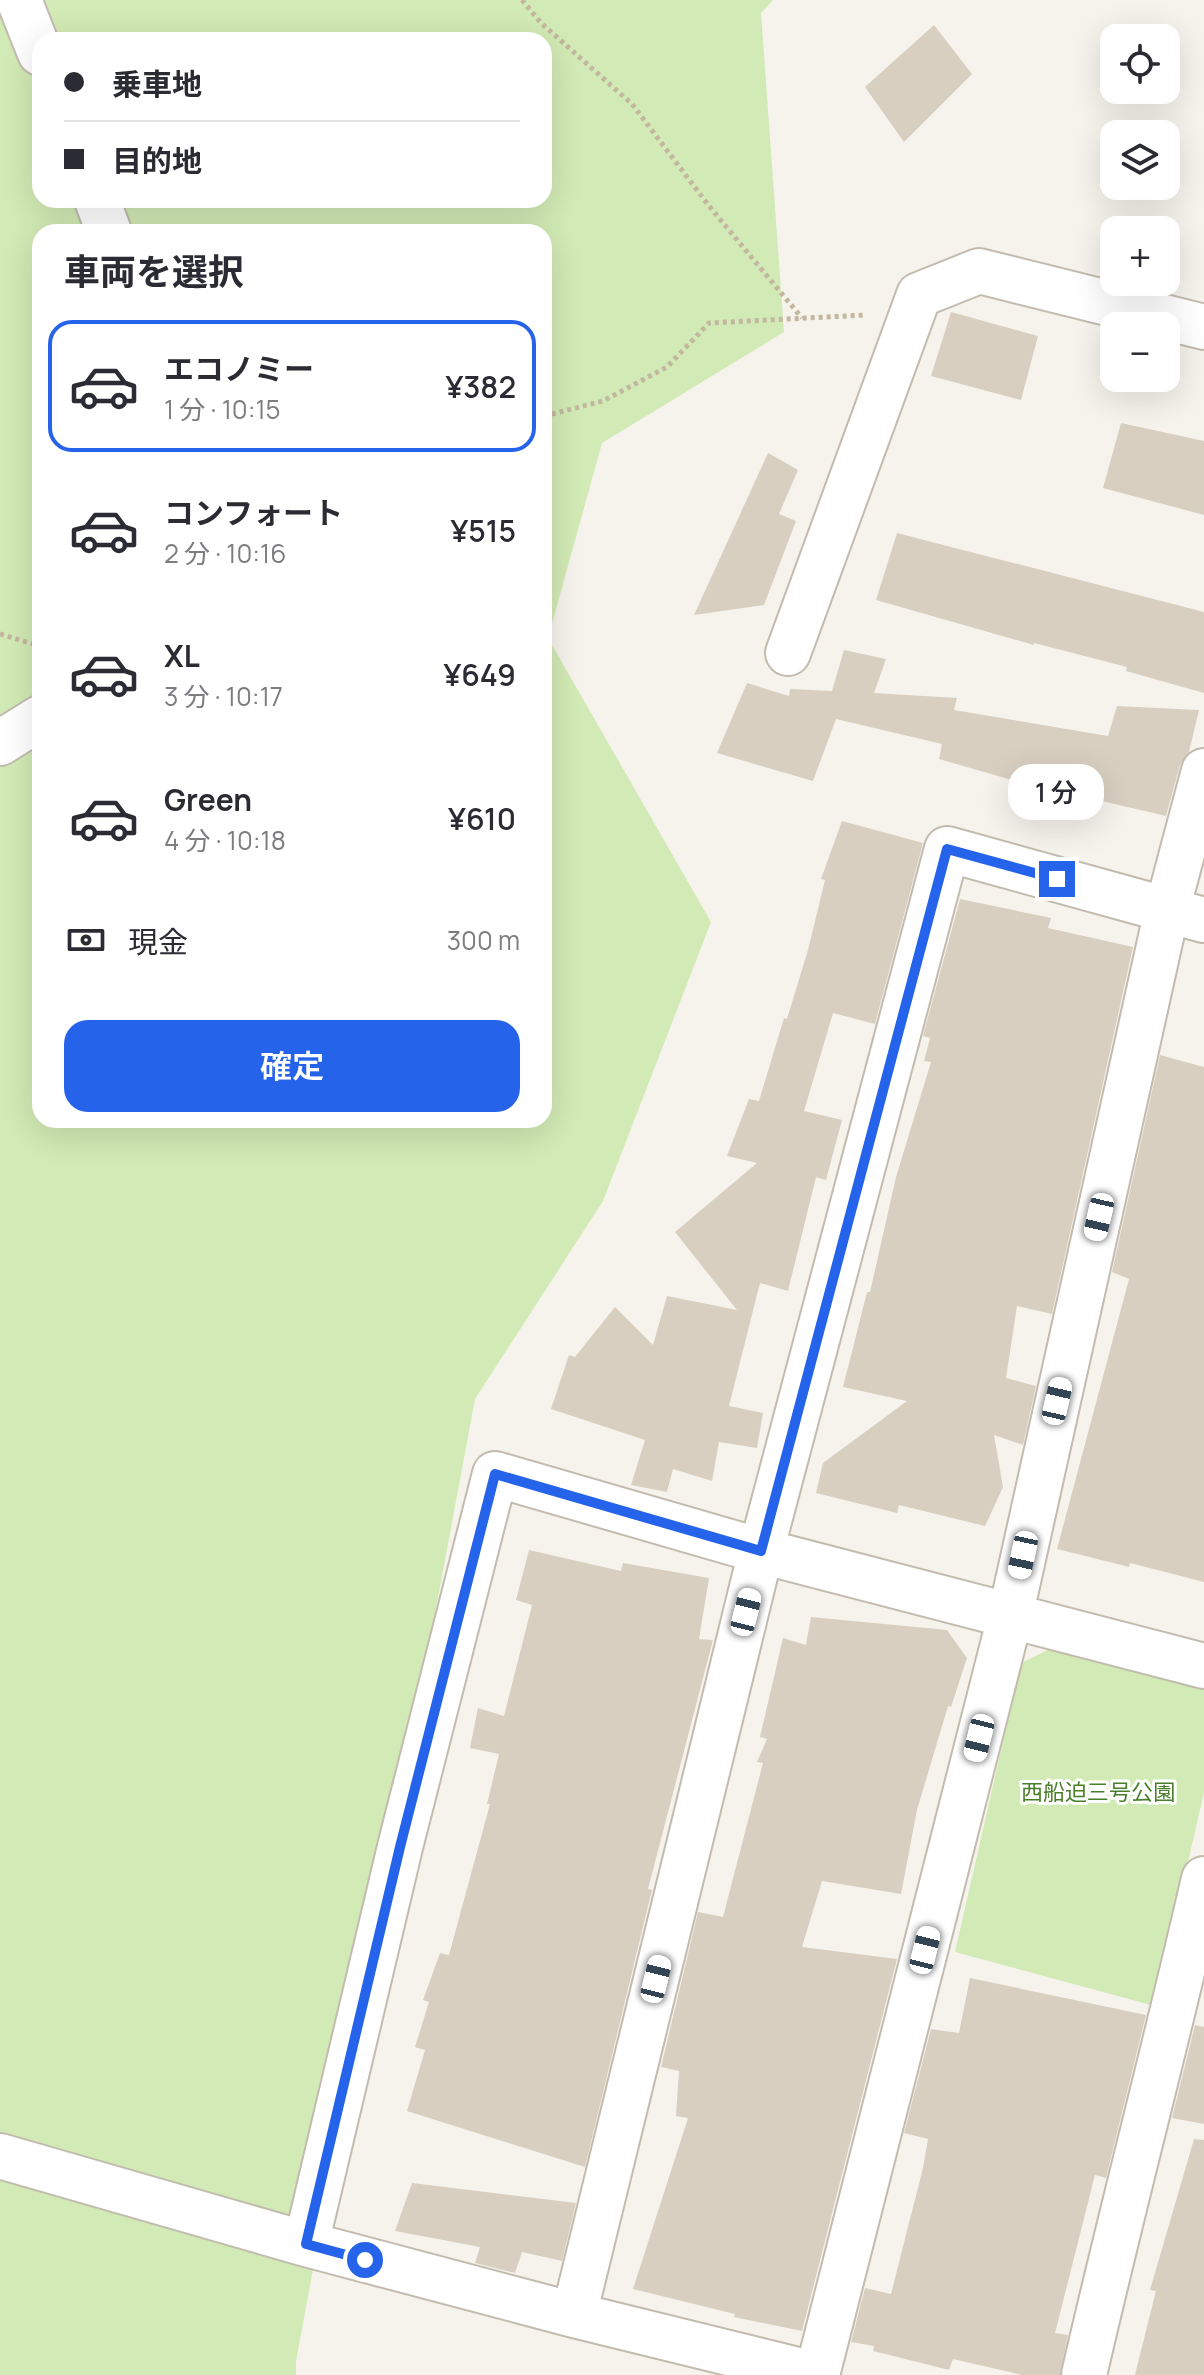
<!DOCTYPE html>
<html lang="ja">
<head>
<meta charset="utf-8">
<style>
  body { margin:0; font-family:Manrope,"Noto Sans JP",sans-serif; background:#f7f7f7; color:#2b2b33; height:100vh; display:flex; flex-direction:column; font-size:30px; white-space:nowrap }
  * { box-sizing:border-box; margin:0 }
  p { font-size:26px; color:#7c7c81 }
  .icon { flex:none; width:44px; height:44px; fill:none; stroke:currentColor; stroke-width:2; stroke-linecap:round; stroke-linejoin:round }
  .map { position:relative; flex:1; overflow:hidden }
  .side { position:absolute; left:32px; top:224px; width:520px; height:904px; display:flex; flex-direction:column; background:#fff; border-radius:24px; box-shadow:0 8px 32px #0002 }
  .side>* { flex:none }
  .banner { position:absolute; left:32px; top:32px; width:520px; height:176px; border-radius:24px; box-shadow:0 8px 32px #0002; display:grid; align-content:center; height:176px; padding:0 32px; background:#fff }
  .tools { position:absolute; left:1100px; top:24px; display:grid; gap:16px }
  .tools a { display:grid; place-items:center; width:80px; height:80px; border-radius:16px; background:#fff; box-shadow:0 8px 32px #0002; font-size:40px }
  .end { position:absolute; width:36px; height:36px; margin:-18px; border:10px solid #2563eb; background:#fff; box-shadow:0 0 0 4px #fff }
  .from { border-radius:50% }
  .bubble { position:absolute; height:56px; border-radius:24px; background:#fff; box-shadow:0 8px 32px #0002; font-size:26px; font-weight:600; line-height:56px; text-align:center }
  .car { position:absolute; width:24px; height:48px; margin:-24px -12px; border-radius:10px; box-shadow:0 0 6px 2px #0007; background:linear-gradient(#fff 24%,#345 0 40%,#fff 0 76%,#345 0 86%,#fff 0) }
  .banner b { display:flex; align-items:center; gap:28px; height:76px; font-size:30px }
  .banner b+b { border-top:2px solid #e1e1e2 }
  .banner i { width:20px; height:20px; background:#2b2b33 }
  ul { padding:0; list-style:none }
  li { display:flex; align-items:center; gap:24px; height:132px; margin:0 16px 12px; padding:0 16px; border:4px solid transparent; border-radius:24px }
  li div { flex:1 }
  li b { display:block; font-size:30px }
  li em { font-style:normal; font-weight:600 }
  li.selected { border-color:#2563eb }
  li>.icon { width:72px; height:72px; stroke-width:1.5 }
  h2 { padding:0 32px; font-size:36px; line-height:96px }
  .pay { display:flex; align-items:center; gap:20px; height:88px; padding:0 32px; font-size:30px }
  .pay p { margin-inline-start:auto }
  .cta { display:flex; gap:16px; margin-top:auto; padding:16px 32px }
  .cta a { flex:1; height:92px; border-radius:24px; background:#2563eb; color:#fff; font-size:32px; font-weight:600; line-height:92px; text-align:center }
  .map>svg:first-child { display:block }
  .green { fill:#d2eab5; fill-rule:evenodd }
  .building { fill:#d8cfc1 }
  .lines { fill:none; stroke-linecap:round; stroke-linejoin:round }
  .street-casing { stroke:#c2bbae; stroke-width:48 }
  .path { stroke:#c4b79f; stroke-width:5; stroke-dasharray:4 4; stroke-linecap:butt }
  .street { stroke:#fff; stroke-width:44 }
  .route { stroke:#2563eb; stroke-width:10 }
  .labels { text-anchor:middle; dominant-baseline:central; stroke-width:6; stroke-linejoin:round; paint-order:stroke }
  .park-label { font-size:22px; fill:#4a7f2a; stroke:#fff }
</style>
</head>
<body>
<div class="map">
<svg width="1204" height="2375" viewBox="0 0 1204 2375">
  <rect width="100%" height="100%" fill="#f6f3ec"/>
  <path class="green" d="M0 0H773L761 13 784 332 602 443 548 638 711 922 603 1201 475 1399 296 2361V2375H0ZM40 40H544V200H40ZM40 232H544V1120H40Z
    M1050 1649 1201 1684 1204 1688V1792L1155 2006 955 1952 1021 1663Z"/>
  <path class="building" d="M934 25 972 74 904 142 865 87Z
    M951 312 1038 336 1021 400 931 376Z
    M1121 423 1204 441V515L1103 488Z
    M768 453 798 470 779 514 796 521 764 605 694 615Z
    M897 533 1204 612V693L1126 671 1127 667 1034 643V645L876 600Z
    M844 650 886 659 874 693 957 698 954 710 1108 736 1117 706 1199 710 1189 752 1180 765 1166 816 1072 794 1071 797 939 759 942 744 836 719 813 781 717 753 747 683 789 696 790 689 832 691Z
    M842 821 923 843 875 1024 833 1013 804 1111 842 1120 826 1180 816 1177 788 1291 760 1283 729 1406 763 1413 757 1448 719 1442 712 1481 673 1469 667 1492 631 1485 645 1440 551 1409 569 1355 575 1357 615 1307 653 1345 667 1296 737 1310 675 1232 757 1163 727 1156 749 1099 759 1101 784 1018 787 1019 808 950 825 880 821 879Z
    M960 899 1051 918 1048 928 1133 947 1052 1314 1017 1306 1006 1378 1036 1386 1023 1445 994 1435 1003 1487 985 1526 899 1505 897 1513 816 1493 823 1463 907 1401 843 1387 867 1292H870L896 1177 931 1062 924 1061 930 1038 923 1036Z
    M1160 1055 1204 1067V1582L1130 1563 1129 1567 1057 1549 1129 1279 1112 1272Z
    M529 1550 621 1571 623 1563 709 1578 699 1639 713 1640 648 1889 652 1890 649 1902 585 2167 407 2111 425 2050 415 2047 429 2002 423 2000 440 1953 449 1955 490 1804H487L499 1754 470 1748 478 1708 504 1716 532 1605 516 1600Z
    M811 1617 947 1630 967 1658 951 1707 948 1706 917 1810 901 1894 822 1881 802 1947 897 1959 802 2331 734 2317 735 2314 633 2289 688 2118 676 2116 679 2071 661 2067 698 1912 723 1917 763 1763 757 1762 767 1739 760 1737 783 1638 806 1645Z
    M970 1978 1146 2015 1106 2178 1095 2175 1055 2333 1068 2335 1060 2375H1022L953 2359 949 2370 873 2351 874 2346 851 2342 865 2288 891 2294 923 2168 928 2139 904 2133 931 2029 959 2033Z
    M1195 2025 1204 2027V2124L1172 2118Z
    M1194 2139 1204 2140V2375H1135L1156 2291 1150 2290Z
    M412 2183 576 2203 562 2261 522 2252 515 2273 475 2263 480 2247 395 2231Z"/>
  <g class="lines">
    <defs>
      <path id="street" d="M19 0 40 53
        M97 200 109 232
        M788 653 919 295 979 271 1204 327
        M0 743 40 718
        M0 2156 306 2244 574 2315 818 2375
        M306 2244 400 1847 495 1474 761 1551 1204 1666
        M574 2315 761 1551 947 849 1204 920
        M817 2375 1010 1617 1167 910 1204 771
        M1084 2375C1122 2209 1166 2045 1204 1879"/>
    </defs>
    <use href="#street" class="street-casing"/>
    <path class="path" d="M522 0 541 23 632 104 709 206 802 318
      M544 416 603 401 667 367 709 323 866 315
      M0 634 40 646"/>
    <use href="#street" class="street"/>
  </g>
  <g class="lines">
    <path class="route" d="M365 2260 306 2244 400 1847 495 1474 761 1551 947 849 1057 879"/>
  </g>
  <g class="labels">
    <g class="park-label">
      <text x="1098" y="1792">西船迫三号公園</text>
    </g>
  </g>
</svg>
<div class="tools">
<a><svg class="icon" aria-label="locate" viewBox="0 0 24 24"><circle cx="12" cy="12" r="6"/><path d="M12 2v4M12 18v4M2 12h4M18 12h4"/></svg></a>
<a><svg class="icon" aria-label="layers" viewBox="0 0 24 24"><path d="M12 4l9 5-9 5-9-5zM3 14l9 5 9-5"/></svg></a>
<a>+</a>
<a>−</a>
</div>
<i class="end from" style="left:365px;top:2260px"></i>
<i class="end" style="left:1057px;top:879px"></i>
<div class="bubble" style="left:1008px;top:764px;width:96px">1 分</div>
<i class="car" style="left:1099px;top:1217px;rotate:193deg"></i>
<i class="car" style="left:1057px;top:1401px;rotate:13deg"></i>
<i class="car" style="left:1023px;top:1555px;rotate:192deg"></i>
<i class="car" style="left:746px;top:1612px;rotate:14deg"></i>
<i class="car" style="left:979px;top:1738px;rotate:194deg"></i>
<i class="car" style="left:925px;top:1950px;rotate:14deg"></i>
<i class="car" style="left:656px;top:1979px;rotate:14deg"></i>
<div class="banner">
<b><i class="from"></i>乗車地</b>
<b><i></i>目的地</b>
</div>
<section class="side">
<h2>車両を選択</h2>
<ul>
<li class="selected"><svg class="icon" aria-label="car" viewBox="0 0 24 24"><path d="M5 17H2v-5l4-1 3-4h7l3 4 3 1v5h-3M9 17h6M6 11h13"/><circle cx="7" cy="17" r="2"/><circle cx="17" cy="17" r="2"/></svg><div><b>エコノミー</b><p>1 分 · 10:15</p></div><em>¥382</em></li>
<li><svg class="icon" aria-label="car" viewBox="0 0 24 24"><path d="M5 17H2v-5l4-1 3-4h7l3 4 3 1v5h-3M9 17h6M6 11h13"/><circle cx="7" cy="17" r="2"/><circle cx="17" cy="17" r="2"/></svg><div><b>コンフォート</b><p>2 分 · 10:16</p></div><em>¥515</em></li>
<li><svg class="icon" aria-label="car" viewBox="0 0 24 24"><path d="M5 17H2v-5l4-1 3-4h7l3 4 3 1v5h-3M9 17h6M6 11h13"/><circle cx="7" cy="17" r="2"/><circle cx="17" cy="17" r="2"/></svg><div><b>XL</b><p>3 分 · 10:17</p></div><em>¥649</em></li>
<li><svg class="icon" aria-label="car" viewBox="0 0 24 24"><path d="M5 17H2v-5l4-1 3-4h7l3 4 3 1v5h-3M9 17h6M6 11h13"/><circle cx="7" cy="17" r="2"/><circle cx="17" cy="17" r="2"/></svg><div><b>Green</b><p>4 分 · 10:18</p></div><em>¥610</em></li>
</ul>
<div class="pay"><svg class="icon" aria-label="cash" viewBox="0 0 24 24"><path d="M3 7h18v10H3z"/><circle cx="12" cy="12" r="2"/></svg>現金<p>300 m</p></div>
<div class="cta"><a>確定</a></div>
</section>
</div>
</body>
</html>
